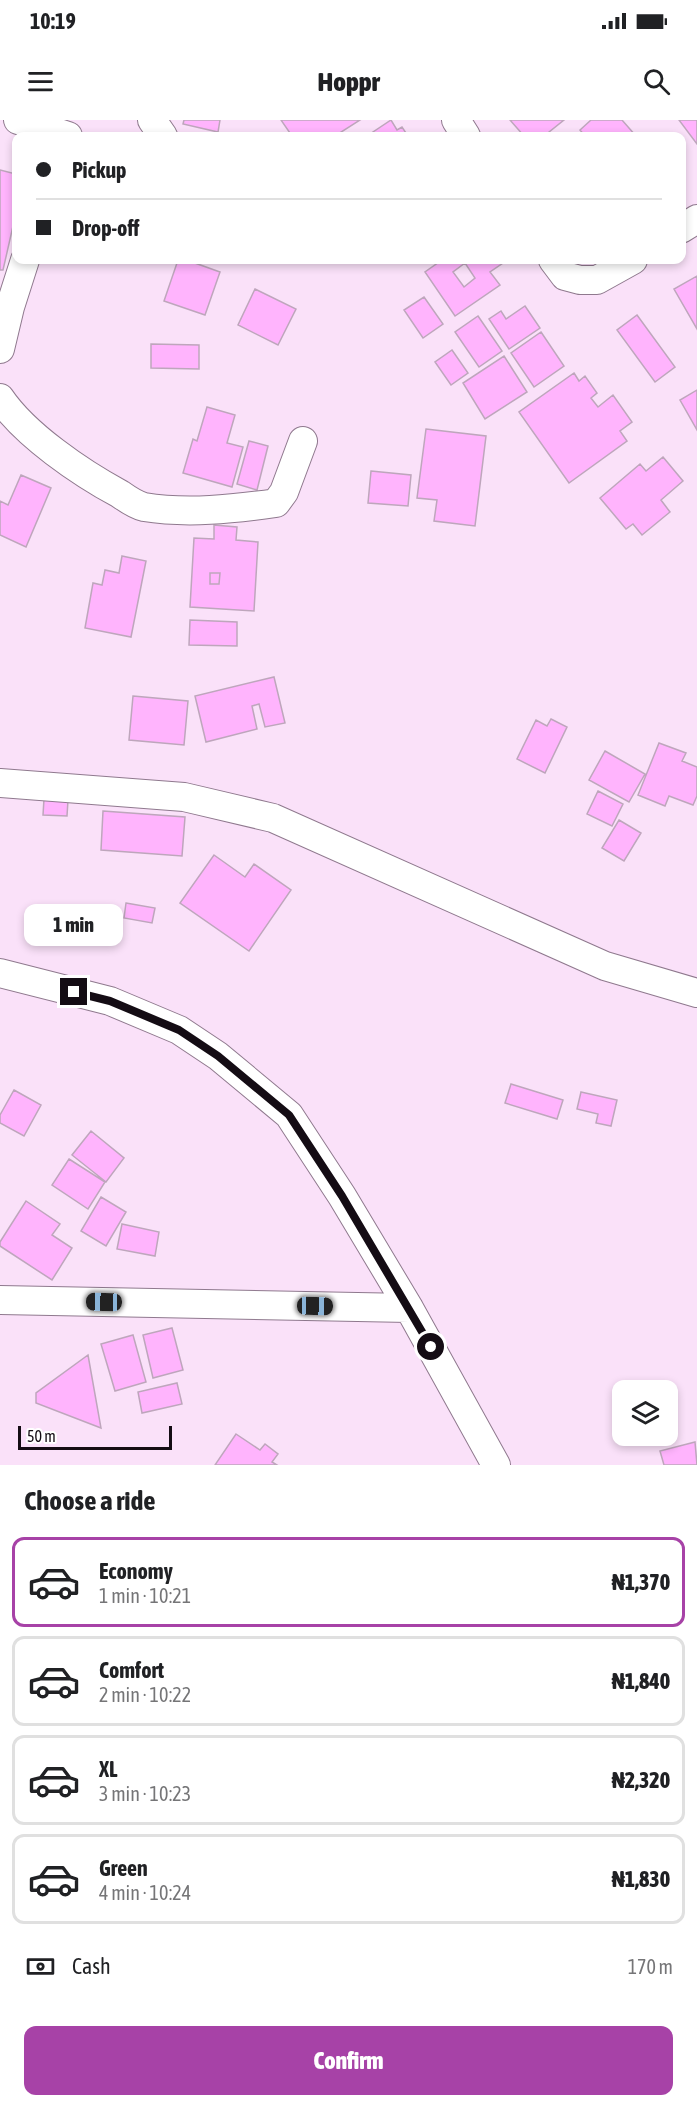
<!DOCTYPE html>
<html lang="en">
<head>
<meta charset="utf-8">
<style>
  body { margin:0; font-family:"Asap Condensed",sans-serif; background:#f6f6f6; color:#202124; height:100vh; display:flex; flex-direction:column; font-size:22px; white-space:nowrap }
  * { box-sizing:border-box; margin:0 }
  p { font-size:20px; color:#757577 }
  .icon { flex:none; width:33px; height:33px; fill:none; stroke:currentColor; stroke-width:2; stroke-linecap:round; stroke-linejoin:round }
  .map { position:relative; height:1345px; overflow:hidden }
  .side { display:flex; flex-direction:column; background:#fff; flex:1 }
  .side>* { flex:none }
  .guide { position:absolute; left:12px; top:12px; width:674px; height:132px; border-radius:12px; box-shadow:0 3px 9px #0003; display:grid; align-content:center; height:132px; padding:0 24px; background:#fff }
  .fabs { position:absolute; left:612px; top:1260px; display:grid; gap:12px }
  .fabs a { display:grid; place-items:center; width:66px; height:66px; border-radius:12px; background:#fff; box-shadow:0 3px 9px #0003; font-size:30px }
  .scale { position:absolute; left:18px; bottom:15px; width:154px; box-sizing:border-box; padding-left:6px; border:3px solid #140c14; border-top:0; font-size:16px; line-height:21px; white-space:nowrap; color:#140c14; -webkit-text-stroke:4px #fff; paint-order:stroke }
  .end { position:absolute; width:27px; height:27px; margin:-14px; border:8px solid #140c14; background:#fff; box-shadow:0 0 0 3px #fff }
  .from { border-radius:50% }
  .bubble { position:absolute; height:42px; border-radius:12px; background:#fff; box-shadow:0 3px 9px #0003; font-size:20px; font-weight:800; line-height:42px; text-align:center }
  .car { position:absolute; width:18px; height:36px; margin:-18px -9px; border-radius:8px; box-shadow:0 0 4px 2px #0007; background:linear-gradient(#222 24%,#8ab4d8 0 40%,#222 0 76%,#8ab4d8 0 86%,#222 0) }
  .guide b { display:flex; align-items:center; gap:21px; height:57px; font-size:22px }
  .guide b+b { border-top:2px solid #e0e0e0 }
  .guide i { width:15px; height:15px; background:#202124 }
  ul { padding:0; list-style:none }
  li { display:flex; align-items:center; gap:18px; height:90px; margin:0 12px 9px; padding:0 12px; border:3px solid #e0e0e0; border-radius:12px }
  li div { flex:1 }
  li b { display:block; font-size:22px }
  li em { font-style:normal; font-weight:800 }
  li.selected { border-color:#a742a7 }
  li>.icon { width:54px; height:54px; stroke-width:1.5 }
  h2 { padding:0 24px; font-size:27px; line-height:72px }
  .pay { display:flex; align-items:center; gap:15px; height:66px; padding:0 24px; font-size:22px }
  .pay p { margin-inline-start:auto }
  .primary-button { display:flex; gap:12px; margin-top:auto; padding:12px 24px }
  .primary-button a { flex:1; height:69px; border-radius:12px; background:#a742a7; color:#fff; font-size:24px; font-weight:800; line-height:69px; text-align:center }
  .status { display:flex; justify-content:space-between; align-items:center; height:42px; padding:0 30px; background:#fff; direction:ltr }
  .status svg { height:16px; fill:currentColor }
  header { display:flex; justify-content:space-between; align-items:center; height:78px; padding:0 24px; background:#fff; font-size:27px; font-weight:800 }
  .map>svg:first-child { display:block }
  .building { fill:#ffb4fd; stroke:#bea6bc; stroke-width:1.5; fill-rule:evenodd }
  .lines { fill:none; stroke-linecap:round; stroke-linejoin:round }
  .minor-casing { stroke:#8f798e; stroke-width:30 }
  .minor { stroke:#fff; stroke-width:28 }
  .route { stroke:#140c14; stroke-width:8 }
</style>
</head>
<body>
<div class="status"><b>10:19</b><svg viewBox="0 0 49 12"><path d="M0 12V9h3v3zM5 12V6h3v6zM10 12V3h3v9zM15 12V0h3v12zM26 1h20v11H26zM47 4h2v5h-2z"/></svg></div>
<header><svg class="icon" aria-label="menu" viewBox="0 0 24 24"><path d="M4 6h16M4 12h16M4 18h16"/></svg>Hoppr<svg class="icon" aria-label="search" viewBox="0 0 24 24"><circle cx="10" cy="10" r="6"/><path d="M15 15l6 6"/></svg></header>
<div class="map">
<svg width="697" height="1345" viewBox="0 0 697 1345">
  <rect width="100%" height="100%" fill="#fae1f9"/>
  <path class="building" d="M184 0H220L218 12 183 4Z
    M281 0H360L335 16H292Z
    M391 0 397 10 402 7 408 16H367Z
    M510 0H564L544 16H524Z
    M591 0H622L636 16H585L580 10Z
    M679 0H697V24Z
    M0 50 16 54V93L3 150H0Z
    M178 140H197L195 143 220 152 205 195 164 181Z
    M442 140H501L503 143 490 152 500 165 455 196 425 152ZM465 143 475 158 464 167 453 152Z
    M697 156V209L674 169Z
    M255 169 296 189 278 225 238 205Z
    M424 177 443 204 423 218 404 190Z
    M525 186 540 208 509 229 489 199 501 191 506 199Z
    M637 195 675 247 655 262 617 210Z
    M478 196 502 231 479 247 455 212Z
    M541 212 564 246 534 267 511 233Z
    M151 224 199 225V249L151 248Z
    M452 230 468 253 451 265 435 242Z
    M504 236 527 272 485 299 463 263Z
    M574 253 579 261 585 256 597 273 591 278 598 287 613 275 632 302 620 311 627 321 569 363 519 292Z
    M697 270V310L680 280Z
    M207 287 235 295 227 323 243 327 232 367 183 353 193 319 197 321Z
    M426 309 486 316 475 406 434 401 437 380 417 378Z
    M249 321 268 326 257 370 237 364Z
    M663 337 683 361 661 380 670 392 642 415 633 404 626 409 600 378 640 344 646 351Z
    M371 351 411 355 408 386 368 383Z
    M21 355 51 368 26 427 0 415V381L8 385Z
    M214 405 237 407 236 420 258 422 254 491 190 487 194 418 214 419ZM210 453H220L219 464H210Z
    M122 436 146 441 131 517 85 508 93 463 102 465 105 450 119 453Z
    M210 453H220L219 464H210Z
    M190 500 237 502V526L189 525Z
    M274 557 285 603 265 607 259 584 252 586 257 609 206 622 195 576Z
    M133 576 188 581 184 625 129 620Z
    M551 599 567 607 545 653 517 639 536 600 547 606Z
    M659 623 686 633 682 641 697 647V676L693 685 669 676 665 686 638 675Z
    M605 631 645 654 629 682 589 660Z
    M598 671 623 684 612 706 587 694Z
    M44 679 68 680 67 696 43 695Z
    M103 691 185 697 182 736 101 730Z
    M619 700 641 713 624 741 602 728Z
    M214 735 245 757 254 744 291 770 249 831 180 783Z
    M126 783 155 788 152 803 124 798Z
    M511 964 563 980 557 999 505 983Z
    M14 970 41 985 24 1016 0 1003V995Z
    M581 972 617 980 611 1006 596 1003 598 994 577 989Z
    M91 1011 124 1038 106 1062 72 1035Z
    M69 1039 105 1062 88 1089 52 1065Z
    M101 1077 126 1092 106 1126 81 1111Z
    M26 1081 60 1104 52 1115 72 1128 52 1160 0 1126V1122Z
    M122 1104 159 1112 155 1136 117 1129Z
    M172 1208 183 1250 153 1258 143 1215Z
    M133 1215 146 1262 115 1271 101 1224Z
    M88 1235 101 1308 36 1283V1273Z
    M177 1263 182 1284 142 1293 138 1272Z
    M236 1314 260 1330 265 1324 278 1334 272 1342 277 1345H215Z
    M695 1322 697 1345H664L660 1331Z"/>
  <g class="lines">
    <defs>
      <path id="minor" d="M18 0 68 16
        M152 0 163 16
        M456 0 466 16
        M681 109 697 99
        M553 140 565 156 580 160H597L633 140
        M0 229 10 187 25 140
        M0 278C25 315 81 353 120 374 127 379 136 385 144 387 187 394 233 389 276 383L284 372 303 321
        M0 663 184 677 273 698 605 846 697 873
        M0 853 110 881 179 910 218 936 289 995 342 1076 409 1188 496 1345
        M0 1180 409 1188"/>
    </defs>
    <use href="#minor" class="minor-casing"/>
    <use href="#minor" class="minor"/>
  </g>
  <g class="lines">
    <path class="route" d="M74 872 110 881 179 910 218 936 289 995 342 1076 431 1227"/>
  </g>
</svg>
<div class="fabs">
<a><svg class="icon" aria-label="layers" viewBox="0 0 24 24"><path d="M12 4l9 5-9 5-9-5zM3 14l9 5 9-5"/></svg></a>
</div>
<div class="scale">50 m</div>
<i class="end from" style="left:431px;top:1227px"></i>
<i class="end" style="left:74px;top:872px"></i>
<div class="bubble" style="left:24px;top:784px;width:99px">1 min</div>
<i class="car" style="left:104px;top:1182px;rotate:271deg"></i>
<i class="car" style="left:315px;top:1186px;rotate:91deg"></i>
<div class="guide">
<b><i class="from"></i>Pickup</b>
<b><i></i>Drop-off</b>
</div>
</div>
<section class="side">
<h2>Choose a ride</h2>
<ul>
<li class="selected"><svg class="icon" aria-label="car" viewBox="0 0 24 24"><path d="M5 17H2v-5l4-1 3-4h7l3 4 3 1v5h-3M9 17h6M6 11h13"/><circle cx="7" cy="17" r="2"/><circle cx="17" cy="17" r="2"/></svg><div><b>Economy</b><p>1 min · 10:21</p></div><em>₦1,370</em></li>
<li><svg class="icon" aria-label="car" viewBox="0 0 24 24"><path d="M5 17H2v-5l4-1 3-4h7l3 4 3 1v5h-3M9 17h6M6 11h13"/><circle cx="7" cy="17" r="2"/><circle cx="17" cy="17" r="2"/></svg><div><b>Comfort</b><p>2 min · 10:22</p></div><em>₦1,840</em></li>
<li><svg class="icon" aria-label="car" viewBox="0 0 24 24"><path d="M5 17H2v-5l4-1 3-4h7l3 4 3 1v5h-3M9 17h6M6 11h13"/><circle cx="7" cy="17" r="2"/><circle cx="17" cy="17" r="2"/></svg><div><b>XL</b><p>3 min · 10:23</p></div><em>₦2,320</em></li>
<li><svg class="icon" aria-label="car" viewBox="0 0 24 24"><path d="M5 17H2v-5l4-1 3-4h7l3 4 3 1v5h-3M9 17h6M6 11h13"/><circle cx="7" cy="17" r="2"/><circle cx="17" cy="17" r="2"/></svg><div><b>Green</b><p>4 min · 10:24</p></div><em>₦1,830</em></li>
</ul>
<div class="pay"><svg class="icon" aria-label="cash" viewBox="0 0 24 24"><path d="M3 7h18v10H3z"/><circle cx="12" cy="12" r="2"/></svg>Cash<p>170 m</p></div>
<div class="primary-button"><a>Confirm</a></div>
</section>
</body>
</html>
